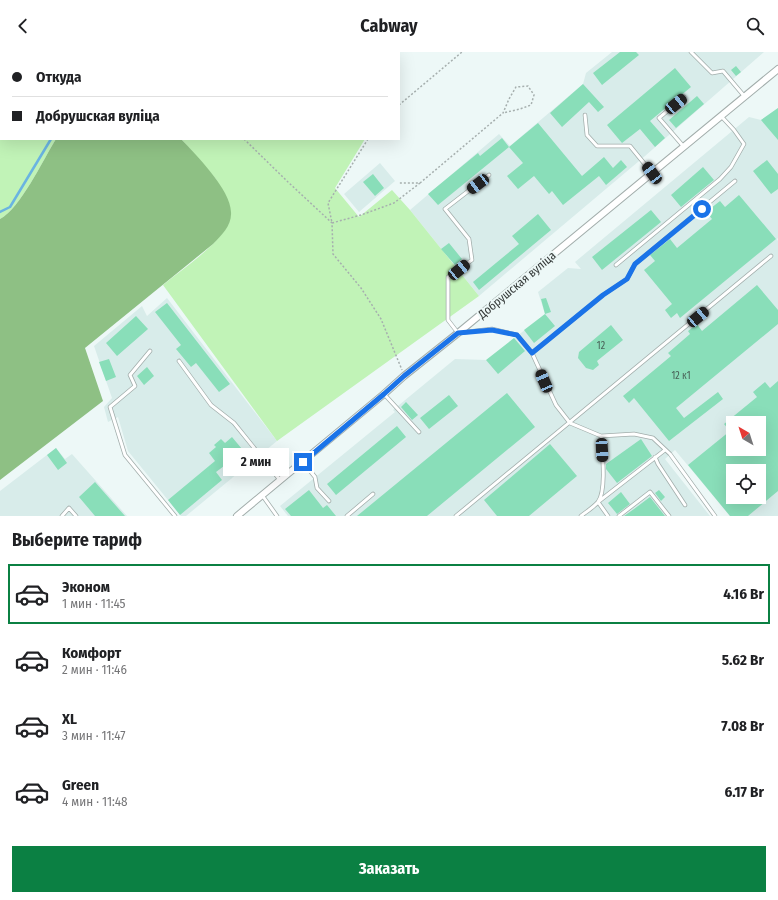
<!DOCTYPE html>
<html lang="ru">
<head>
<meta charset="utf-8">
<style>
  body { margin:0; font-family:"Fira Sans Condensed",sans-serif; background:#f2f2f2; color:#202124; height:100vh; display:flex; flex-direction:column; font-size:15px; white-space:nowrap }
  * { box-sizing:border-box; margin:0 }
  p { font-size:13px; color:#757577 }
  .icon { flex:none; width:22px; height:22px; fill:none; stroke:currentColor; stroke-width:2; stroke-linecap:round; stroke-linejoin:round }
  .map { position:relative; height:464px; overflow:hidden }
  .details { display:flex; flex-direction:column; background:#fff; flex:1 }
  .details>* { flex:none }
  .hud { position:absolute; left:0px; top:0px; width:400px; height:88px; box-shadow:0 4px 16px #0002; display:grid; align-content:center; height:88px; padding:0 12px; background:#fff }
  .needle { width:26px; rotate:321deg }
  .controls { position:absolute; left:726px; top:364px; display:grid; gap:8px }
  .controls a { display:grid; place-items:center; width:40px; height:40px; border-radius:0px; background:#fff; box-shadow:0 4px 16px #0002; font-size:20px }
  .end { position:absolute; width:18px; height:18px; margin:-9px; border:5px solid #1a73e8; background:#fff; box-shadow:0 0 0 2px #fff }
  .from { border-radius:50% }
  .bubble { position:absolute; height:28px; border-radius:0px; background:#fff; box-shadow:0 4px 16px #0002; font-size:13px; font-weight:700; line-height:28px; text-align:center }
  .car { position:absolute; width:12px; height:24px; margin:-12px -6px; border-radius:5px; box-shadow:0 0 3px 1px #0007; background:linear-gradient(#222 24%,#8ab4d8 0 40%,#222 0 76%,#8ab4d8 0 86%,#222 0) }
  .hud b { display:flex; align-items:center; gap:14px; height:38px; font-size:15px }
  .hud b+b { border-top:1px solid #e0e0e0 }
  .hud i { width:10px; height:10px; background:#202124 }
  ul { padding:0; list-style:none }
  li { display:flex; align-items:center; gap:12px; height:60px; margin:0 8px 6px; padding:0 4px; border:2px solid transparent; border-radius:0px }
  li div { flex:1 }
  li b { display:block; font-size:15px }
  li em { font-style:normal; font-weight:700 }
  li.selected { border-color:#0b8043 }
  li>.icon { width:36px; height:36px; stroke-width:1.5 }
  h2 { padding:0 12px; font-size:18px; line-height:48px }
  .cta { display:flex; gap:8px; margin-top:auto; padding:8px 12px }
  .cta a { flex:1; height:46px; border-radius:0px; background:#0b8043; color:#fff; font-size:16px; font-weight:700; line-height:46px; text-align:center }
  header { display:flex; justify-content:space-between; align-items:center; height:52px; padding:0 12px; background:#fff; font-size:18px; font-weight:700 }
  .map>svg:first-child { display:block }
  .built { fill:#d8ecea; fill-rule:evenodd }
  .green { fill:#c1f3b7 }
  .forest { fill:#8ec084 }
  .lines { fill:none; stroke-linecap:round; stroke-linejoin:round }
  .stream { stroke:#6ab4e1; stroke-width:2.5 }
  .building { fill:#89deb9; fill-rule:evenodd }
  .lane-casing { stroke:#a2adab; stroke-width:4.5 }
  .street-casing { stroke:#a2adab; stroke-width:8 }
  .path { stroke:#a6afae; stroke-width:1.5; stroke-dasharray:2 2; stroke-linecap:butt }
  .lane { stroke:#fff; stroke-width:3 }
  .street { stroke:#fff; stroke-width:6 }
  .route { stroke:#1a73e8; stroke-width:5 }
  .labels { text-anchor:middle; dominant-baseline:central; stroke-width:4; stroke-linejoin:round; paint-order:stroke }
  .number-label { font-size:10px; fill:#496258 }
  .street-label { font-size:12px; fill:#343938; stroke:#edf8f7 }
</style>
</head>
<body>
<header><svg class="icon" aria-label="back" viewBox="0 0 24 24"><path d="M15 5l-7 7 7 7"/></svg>Cabway<svg class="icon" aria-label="search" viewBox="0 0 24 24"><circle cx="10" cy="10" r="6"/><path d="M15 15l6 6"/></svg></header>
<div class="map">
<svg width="778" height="464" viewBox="0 0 778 464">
  <rect width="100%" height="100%" fill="#edf8f7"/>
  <path class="built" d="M612 0H764L645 104 479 244 410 158 499 82 510 94 583 32 586 21Z
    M778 56V186L777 187 778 189V464H730L675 398 665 407 710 464H288L280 454 395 360 393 358 455 307 487 308 545 262 538 240 568 216 581 217 575 210 749 65 761 68ZM733 371H759V397H733ZM733 419H759V445H733Z
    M380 111 395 129 359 160 344 142Z
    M167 246 277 389 186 464H181L128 399 118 365 108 370 104 355 112 346 94 294 142 254 147 264Z
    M56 396 65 407 72 402 127 464H0V439Z"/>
  <path class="green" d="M0 0H111L1 1V87H56C43 108 20 157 0 167Z
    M215 0H324L325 1H215Z
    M181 87H365L335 136 359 165 392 138 410 158 479 244 277 389 163 233C186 214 214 197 229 171L216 127Z"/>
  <path class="forest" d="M111 0H215L110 1Z
    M56 87H181C196 103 231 138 231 160 232 173 222 183 213 192L85 296 103 349 0 428V167C20 157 43 108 56 87Z"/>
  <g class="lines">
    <path class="stream" d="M107 1 108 0
      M0 160 10 155 51 87"/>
  </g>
  <path class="building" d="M620 0H636L639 3 602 33 593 21Z
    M736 14 741 20 736 24 731 18Z
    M675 16 691 35 650 69 665 86 655 95 640 77 622 91 607 73Z
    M583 32 604 55 598 60 589 50 562 75 550 61Z
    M697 44 704 52 676 76 669 68Z
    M778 56V88L761 68Z
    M538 71 582 124 604 105 613 116 621 108 627 115 606 133 599 124 563 153 552 139 549 142 534 124 518 137 507 124 523 111 509 95Z
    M502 86 509 95 438 153 428 142 478 101 480 104Z
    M767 108 778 122V137L771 142 753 119Z
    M703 115 714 128 681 155 671 143Z
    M373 122 384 136 375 144 363 130Z
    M739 143 776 187 680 266 677 261 671 266 665 258 672 252 644 218 655 209 650 203 670 187 677 196 712 167 706 160 720 149 725 155Z
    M651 158 661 170 602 218 592 205Z
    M538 162 551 178 479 238 473 230 519 192 512 184Z
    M449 191 462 207 455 213 441 197Z
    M757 233 778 258V272L676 356 684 366 718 340 723 347 669 389 634 346 629 351 623 344 671 304 668 301 690 282 688 279 697 272 702 279Z
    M546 246 551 260 545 262 541 247Z
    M167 251 230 332 219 340 196 311 191 315 176 297 181 293 155 260Z
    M545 262 555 274 534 291 524 278Z
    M136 264 148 277 117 304 106 291Z
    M611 273 623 288 597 309 599 313 593 318 586 316 578 306 579 300Z
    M514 286 525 299 498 322 486 308Z
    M109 307 116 325 106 329 99 310Z
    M147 315 154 324 144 333 137 324Z
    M778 329V439L748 464H730L688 413 730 379 724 372 757 345 753 340 765 330 770 336ZM733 371H759V397H733ZM733 419H759V445H733Z
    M507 341 535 375 427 464H357Z
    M449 343 458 354 429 377 420 366Z
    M406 350 418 363 412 368 401 355Z
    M397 374 406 385 336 443 327 432Z
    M232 385 242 397 233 405 237 409 231 414 228 411 216 420 222 428 180 463 168 448 215 409 209 401 216 395 214 393 221 387 225 391Z
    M641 387 652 404 617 431 606 417V412Z
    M550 392 577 424 529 464H497L484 448Z
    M56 396 67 411 58 418 47 403Z
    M95 430 125 464H95L79 445Z
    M309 438 323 456 327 453 336 464H291L285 457Z
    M659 438 665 445 661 449 655 441Z
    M621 440 630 452 617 462 608 451Z
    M650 445 665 464H624L634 457Z"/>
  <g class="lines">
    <defs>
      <path id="lane" d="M691 0 712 21 723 19 745 45
        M585 63 587 83 597 94H630L652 121
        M684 95 659 66 684 45
        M489 123 445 157 469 187 472 208 448 225V268L458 281 492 277 517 283 532 301 556 353 570 371 601 384 634 382 653 386 670 402 715 464
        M616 213 720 127 731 115 744 92 734 78 721 64
        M150 299 130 323 135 334 110 355 125 403 175 464
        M532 301 603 243 627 227 635 212 735 129
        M179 309 211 353 234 371 280 428
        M384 342 419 380
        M655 405 658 412 685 453
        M303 410 315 425 317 436 329 449
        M262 443 277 464
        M62 464 69 456 76 464
        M347 464 373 442
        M456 464 771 204
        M581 464C586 460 594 455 598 450 607 438 602 399 601 384
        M608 464 598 450 665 398
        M619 464 650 440 669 464"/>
      <path id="street" d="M237 464 384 342 404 324 458 281 778 17"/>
    </defs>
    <use href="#lane" class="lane-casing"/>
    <use href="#street" class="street-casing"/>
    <path class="path" d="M77 1V0
      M299 1 300 0
      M399 53 462 0
      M244 87 288 130 332 171 333 202 361 236 381 267 402 318
      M368 87 328 151 332 171 361 163 394 151 420 131H399
      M420 131 503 61 509 47 516 35 528 34 534 43 531 53 520 57 503 61"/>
    <use href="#lane" class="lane"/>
    <use href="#street" class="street"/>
  </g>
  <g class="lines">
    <path class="route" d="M303 410 384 342 404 324 458 281 492 278 517 283 532 301 603 243 627 227 635 212 702 157"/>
  </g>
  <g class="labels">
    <g class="number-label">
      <text x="601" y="294">12</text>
      <text x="681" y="324">12 к1</text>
    </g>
    <g class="street-label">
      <text transform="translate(517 233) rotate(-40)">Добрушская вуліца</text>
    </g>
  </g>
</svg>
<div class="controls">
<a><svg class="needle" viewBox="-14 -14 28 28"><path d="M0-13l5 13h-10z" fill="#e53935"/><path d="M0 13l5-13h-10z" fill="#757577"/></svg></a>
<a><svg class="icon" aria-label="locate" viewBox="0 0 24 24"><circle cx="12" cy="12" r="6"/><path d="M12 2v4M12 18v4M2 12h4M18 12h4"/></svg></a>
</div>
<i class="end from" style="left:702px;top:157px"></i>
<i class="end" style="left:303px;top:410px"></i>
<div class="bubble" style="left:223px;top:396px;width:66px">2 мин</div>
<i class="car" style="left:676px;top:52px;rotate:51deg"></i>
<i class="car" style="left:652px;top:121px;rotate:323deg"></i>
<i class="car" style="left:478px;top:132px;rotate:233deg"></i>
<i class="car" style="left:459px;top:218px;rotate:51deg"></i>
<i class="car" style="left:698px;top:265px;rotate:50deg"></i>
<i class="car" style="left:544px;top:329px;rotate:337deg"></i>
<i class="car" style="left:602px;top:398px;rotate:177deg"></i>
<div class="hud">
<b><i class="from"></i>Откуда</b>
<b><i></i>Добрушская вуліца</b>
</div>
</div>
<section class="details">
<h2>Выберите тариф</h2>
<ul>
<li class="selected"><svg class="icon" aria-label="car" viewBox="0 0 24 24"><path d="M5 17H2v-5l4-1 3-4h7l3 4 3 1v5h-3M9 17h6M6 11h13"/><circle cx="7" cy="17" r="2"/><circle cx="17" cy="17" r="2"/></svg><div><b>Эконом</b><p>1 мин · 11:45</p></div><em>4.16 Br</em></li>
<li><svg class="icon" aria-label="car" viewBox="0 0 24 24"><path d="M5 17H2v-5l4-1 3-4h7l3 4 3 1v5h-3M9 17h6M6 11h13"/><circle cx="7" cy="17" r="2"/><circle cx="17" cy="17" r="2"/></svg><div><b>Комфорт</b><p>2 мин · 11:46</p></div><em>5.62 Br</em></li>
<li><svg class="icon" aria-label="car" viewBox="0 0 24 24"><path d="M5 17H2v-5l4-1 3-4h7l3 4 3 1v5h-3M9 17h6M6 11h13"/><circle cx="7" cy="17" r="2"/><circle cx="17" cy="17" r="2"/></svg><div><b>XL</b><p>3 мин · 11:47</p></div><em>7.08 Br</em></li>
<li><svg class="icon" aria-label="car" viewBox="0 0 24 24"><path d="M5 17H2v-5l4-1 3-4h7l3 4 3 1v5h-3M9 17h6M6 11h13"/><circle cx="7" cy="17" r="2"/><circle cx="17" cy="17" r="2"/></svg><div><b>Green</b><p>4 мин · 11:48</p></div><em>6.17 Br</em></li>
</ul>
<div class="cta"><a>Заказать</a></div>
</section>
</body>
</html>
